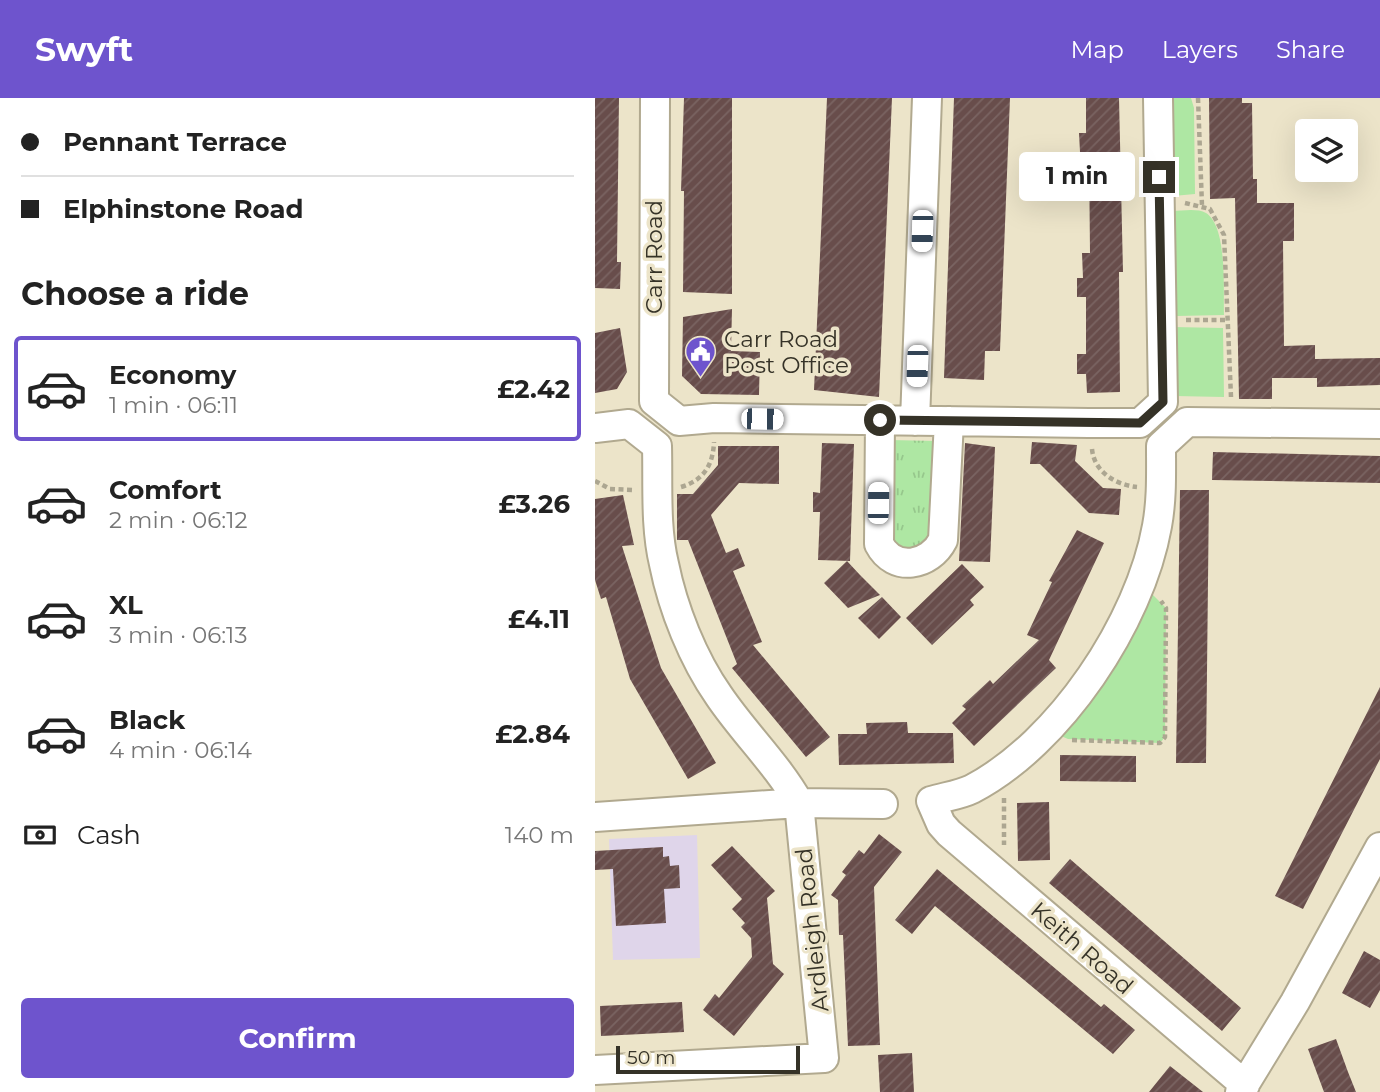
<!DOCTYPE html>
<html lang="en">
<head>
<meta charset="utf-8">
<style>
  body { margin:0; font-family:Montserrat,sans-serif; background:#f2f2f2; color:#222; height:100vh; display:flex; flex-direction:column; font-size:26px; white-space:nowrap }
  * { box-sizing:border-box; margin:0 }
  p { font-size:23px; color:#767676 }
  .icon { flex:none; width:38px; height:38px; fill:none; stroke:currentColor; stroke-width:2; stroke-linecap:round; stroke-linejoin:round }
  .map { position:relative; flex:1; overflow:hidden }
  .side { display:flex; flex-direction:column; background:#fff; width:595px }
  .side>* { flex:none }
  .top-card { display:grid; align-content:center; height:154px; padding:0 21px; background:#fff }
  .buttons { position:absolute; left:700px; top:21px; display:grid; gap:14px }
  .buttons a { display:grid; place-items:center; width:63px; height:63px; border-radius:7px; background:#fff; box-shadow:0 7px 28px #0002; font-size:35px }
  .scale { position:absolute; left:21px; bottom:18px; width:184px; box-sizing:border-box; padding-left:7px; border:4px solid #353227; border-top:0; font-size:19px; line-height:24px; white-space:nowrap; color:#353227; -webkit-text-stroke:5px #ece4c9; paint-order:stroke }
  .end { position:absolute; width:32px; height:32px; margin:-16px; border:9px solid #353227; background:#fff; box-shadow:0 0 0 4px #fff }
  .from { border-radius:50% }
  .bubble { position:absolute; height:49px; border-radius:7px; background:#fff; box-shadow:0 7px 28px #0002; font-size:23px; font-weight:700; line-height:49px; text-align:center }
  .car { position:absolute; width:21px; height:42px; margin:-21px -10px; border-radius:9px; box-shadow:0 0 5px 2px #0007; background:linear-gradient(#fff 24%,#345 0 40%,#fff 0 76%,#345 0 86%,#fff 0) }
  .top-card b { display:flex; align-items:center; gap:24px; height:66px; font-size:26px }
  .top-card b+b { border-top:2px solid #e0e0e0 }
  .top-card i { width:18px; height:18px; background:#222 }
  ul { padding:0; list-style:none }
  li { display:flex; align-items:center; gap:21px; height:105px; margin:0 14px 10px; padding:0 7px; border:4px solid transparent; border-radius:7px }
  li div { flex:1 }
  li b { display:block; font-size:26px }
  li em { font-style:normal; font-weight:700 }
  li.on { border-color:#6e54cd }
  li>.icon { width:63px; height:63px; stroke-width:1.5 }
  h2 { padding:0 21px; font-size:32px; line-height:84px }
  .pay { display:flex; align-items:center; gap:18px; height:77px; padding:0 21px; font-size:26px }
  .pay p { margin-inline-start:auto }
  .primary-button { display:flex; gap:14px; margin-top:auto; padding:14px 21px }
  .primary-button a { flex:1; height:80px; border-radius:7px; background:#6e54cd; color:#fff; font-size:28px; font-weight:700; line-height:80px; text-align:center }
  header { display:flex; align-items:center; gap:42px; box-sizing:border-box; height:98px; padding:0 35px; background:#6e54cd; color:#fff }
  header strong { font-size:33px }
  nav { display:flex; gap:38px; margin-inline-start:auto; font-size:24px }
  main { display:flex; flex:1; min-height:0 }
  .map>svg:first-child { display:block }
  .education { fill:#dfd5ea }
  .grass { fill:#aee7a3 }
  .park { fill:url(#park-tufts) }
  .building { fill:url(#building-hatch) }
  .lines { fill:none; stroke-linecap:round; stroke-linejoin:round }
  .minor-casing { stroke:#b1a98f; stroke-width:32 }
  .path { stroke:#aca691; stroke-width:4.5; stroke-dasharray:5 3.5; stroke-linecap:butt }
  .minor { stroke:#fff; stroke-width:28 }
  .route { stroke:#353227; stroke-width:9 }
  .labels { text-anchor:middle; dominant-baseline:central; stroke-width:7; stroke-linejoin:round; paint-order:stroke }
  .street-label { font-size:23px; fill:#353227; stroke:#ece4c9 }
  .poi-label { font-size:23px; fill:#353227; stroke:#ece4c9; text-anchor:start }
</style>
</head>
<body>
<header>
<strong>Swyft</strong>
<nav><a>Map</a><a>Layers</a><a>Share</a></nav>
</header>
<main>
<section class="side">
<div class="top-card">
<b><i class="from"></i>Pennant Terrace</b>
<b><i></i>Elphinstone Road</b>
</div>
<h2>Choose a ride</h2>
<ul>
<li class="on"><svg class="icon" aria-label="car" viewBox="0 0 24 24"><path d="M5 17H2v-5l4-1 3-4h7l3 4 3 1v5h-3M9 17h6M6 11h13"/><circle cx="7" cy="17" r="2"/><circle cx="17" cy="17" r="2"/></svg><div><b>Economy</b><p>1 min · 06:11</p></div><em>£2.42</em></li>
<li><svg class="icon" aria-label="car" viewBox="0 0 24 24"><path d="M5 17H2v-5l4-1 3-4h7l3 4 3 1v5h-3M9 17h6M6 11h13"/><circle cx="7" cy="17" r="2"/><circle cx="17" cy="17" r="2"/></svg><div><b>Comfort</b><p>2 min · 06:12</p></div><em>£3.26</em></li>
<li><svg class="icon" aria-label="car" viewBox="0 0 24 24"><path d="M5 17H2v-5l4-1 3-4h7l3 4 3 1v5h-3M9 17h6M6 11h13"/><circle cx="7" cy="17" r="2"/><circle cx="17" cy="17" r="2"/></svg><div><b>XL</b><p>3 min · 06:13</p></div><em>£4.11</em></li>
<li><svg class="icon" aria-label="car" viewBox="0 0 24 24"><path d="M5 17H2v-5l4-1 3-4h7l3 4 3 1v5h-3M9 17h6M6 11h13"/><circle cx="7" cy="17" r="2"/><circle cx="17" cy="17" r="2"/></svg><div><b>Black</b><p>4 min · 06:14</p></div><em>£2.84</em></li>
</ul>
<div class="pay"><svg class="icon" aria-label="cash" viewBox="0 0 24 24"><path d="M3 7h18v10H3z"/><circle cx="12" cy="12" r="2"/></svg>Cash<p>140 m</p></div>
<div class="primary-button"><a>Confirm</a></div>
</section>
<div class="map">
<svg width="785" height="994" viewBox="0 0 785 994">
  <defs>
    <pattern id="park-tufts" width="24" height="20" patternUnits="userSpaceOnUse" patternTransform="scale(1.75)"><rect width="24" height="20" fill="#aee7a3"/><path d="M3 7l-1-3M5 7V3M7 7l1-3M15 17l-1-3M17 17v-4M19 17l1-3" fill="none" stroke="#96c78c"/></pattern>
    <pattern id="building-hatch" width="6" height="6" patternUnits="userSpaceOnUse" patternTransform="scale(1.75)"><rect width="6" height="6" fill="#684d4b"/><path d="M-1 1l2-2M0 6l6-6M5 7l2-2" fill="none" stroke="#7a6462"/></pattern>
  </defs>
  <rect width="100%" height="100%" fill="#ece4c9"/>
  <path class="education" d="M102 737 105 860 18 862 14 741Z"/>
  <path class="grass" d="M577 0H596L599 10 600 96 578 98Z
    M577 113C587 113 602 110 611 115 633 129 628 193 629 217L582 218Z
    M578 229 628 230 629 299 580 298Z
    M545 484 571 510 570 639 565 645 473 641 452 632Z"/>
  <path class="park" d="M294 342 343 343 342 434 327 450H310L298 443Z"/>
  <path class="building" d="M0 0H24L22 164H26L25 191 0 190Z
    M89 0H137V196L88 194 89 93H86Z
    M232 0H297L284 299 219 292Z
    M359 0H415L405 253H390L389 282 349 280Z
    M491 0H524L528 174H524L525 294 492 295 491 276H482V256H491V199H482V180H488L487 155H495L494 54H485L484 35H491Z
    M614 0H647V5H657L658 81H662V105H699V143H688L689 248 720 247V261L785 260V287L722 289V280H677V301H644L640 100 615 101Z
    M137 211 136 253 165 254 164 297 106 296 87 278 88 219Z
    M25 230 32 274 22 291 0 295V235Z
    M437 344 482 347 480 363 508 390 526 391 524 417 494 415 445 366H435Z
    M227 345 259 346 255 463 223 462 225 414H218V394L225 395Z
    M370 345 400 349 395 464 364 463Z
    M123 348H184V386L144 385 116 417 131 455 143 450 150 468 138 473 167 544 158 547 235 639 211 659 137 570 142 566 93 442H82V396H98L123 367Z
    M618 354 785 358V385L617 382Z
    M585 392H614L611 665H581Z
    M28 397 39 447 27 448 66 570 121 665 93 681 35 581 11 499 6 501 0 482V401Z
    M482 432 509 445 454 562 461 570 379 648 357 625 371 611 367 608 395 582 398 586 444 542 432 537 457 484 454 483Z
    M252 463 265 477 285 497 253 510 229 485Z
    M367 466 389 489 375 502 379 507 337 547 311 520Z
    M287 499 306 519 284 541 263 520Z
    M785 589V661L708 811 680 798Z
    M312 624 313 635H358L359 665 244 667 243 636H272L271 625Z
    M465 657 541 658V684L465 683Z
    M454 704 455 762 423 763 422 705Z
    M284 736 307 754 279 789 285 947 253 948 248 837H244L243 802 236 797 251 777 247 774 264 752 269 756Z
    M137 748 180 793 172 800 178 866 189 876 139 938 108 912 120 896 124 900 157 859 156 840 146 829 150 825 137 811 147 801 116 767Z
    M68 749V759L74 758 75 768 84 767 85 790 69 791 71 825 21 828 18 771 0 772V753Z
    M475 761 646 910 627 933 454 785Z
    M342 771 506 909 509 906 540 932 518 956 340 808 317 836 300 822Z
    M769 853 785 862V892L775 910 747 895Z
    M87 904 89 934 6 938 5 908Z
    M741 941 753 974 761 994H729L713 951Z
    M317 955 319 994H285L283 957Z
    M575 968 608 994H554Z"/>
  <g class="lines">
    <defs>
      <path id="minor" d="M60 0 59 303 84 323 119 320 494 325H545L568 304 563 0
        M285 322 284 446C299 475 335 468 348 442L354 323
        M320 323 332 0
        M0 330 34 326 62 348C63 386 60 429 69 466 78 511 98 561 124 598 149 635 182 666 204 705L229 960 0 972
        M0 719 204 705 288 706
        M650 987 354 735 346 726 336 703C349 699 365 697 377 691 465 645 545 524 562 428 567 401 566 375 566 348L592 324 785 326
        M645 994 700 904 785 749"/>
    </defs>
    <use href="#minor" class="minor-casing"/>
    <path class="path" d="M603 0 607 108
      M590 105 615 111 629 137 636 299
      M591 222H632
      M497 351C499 374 521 387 542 389
      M0 383 15 391 39 392
      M86 389C109 382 118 367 119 344
      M477 642 565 645 570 639 571 510 566 503
      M409 700V747"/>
    <use href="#minor" class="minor"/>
  </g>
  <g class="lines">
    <path class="route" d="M285 322 545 325 568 304 564 79"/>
  </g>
  <defs>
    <symbol id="civic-pin" viewBox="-11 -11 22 30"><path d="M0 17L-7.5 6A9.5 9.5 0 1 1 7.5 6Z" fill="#6e54cd" stroke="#ece4c9"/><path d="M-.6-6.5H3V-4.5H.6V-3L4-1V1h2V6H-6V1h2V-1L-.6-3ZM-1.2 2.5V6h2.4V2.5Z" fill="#fff"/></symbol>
  </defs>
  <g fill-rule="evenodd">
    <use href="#civic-pin" x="88" y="236" width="35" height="47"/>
  </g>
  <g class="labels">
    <g class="street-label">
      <text transform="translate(59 159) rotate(-90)">Carr Road</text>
      <text transform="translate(217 832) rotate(-96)">Ardleigh Road</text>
      <text transform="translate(487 850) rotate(41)">Keith Road</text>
    </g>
    <g class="poi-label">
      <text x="129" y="241">Carr Road<tspan x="129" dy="26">Post Office</tspan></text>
    </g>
  </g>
</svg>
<div class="buttons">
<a><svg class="icon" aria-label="layers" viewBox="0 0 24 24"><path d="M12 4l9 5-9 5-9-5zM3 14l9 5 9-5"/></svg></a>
</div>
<div class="scale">50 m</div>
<i class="end from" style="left:285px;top:322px"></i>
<i class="end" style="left:564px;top:79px"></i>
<div class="bubble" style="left:424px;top:54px;width:116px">1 min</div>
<i class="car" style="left:327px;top:133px;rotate:182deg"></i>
<i class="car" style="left:322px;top:268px;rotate:182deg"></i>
<i class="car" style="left:167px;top:321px;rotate:91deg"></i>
<i class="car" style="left:283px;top:405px;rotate:1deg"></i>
</div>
</main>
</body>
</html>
